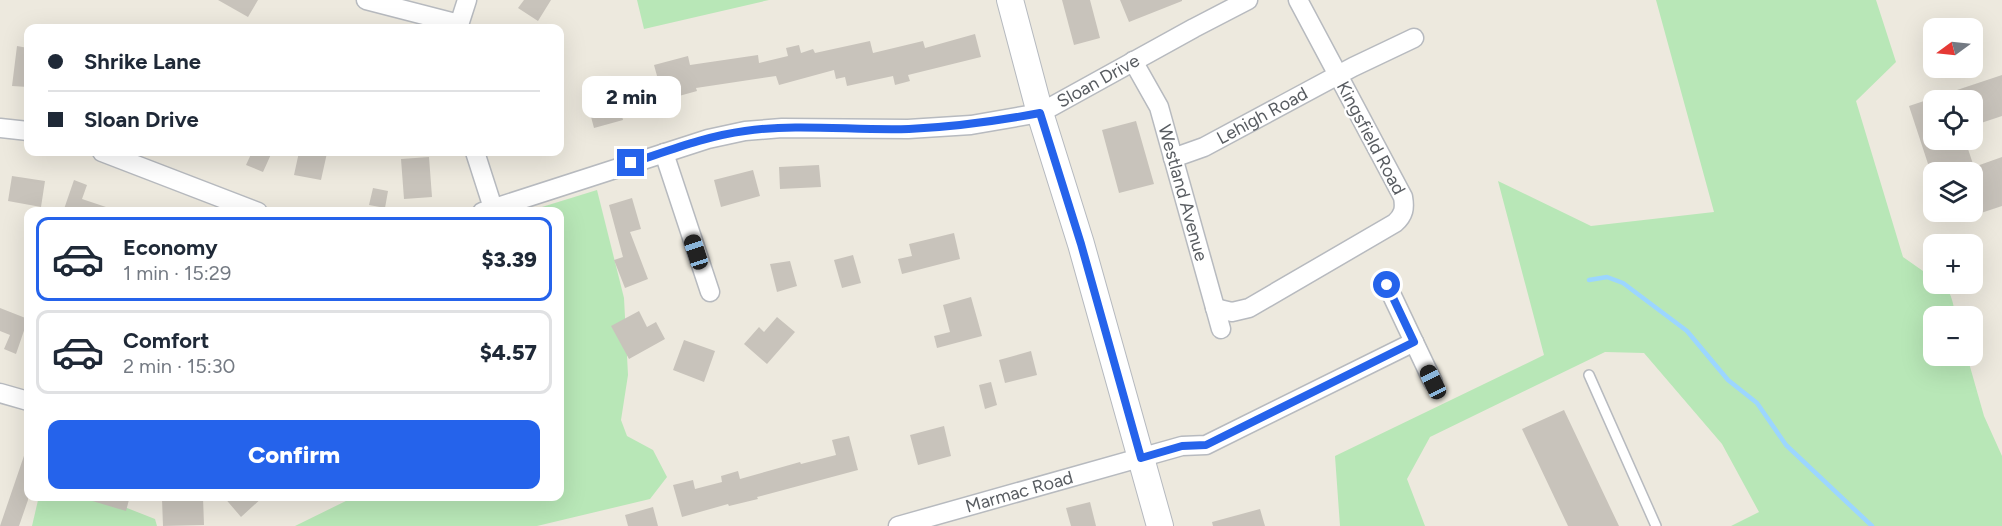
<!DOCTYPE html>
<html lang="en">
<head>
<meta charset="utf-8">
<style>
  body { margin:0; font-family:Figtree,sans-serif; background:#f6f6f7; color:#1f2937; height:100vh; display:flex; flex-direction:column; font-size:22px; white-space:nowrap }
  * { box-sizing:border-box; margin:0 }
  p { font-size:20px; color:#747a83 }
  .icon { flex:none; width:33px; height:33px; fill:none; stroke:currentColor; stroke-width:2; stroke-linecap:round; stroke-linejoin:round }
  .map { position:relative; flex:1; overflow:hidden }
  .side { position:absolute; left:24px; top:207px; width:540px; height:294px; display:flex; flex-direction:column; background:#fff; border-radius:12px; box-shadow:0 6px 24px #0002 }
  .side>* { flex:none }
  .banner { position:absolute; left:24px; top:24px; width:540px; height:132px; border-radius:12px; box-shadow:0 6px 24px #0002; display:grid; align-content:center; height:132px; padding:0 24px; background:#fff }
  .needle { width:39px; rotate:255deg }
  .controls { position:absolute; left:1923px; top:18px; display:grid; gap:12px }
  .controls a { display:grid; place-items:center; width:60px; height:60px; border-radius:12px; background:#fff; box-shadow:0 6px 24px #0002; font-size:30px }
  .end { position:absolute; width:27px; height:27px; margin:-14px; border:8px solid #2563eb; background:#fff; box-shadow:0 0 0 3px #fff }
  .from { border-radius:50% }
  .bubble { position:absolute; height:42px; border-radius:12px; background:#fff; box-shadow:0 6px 24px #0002; font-size:20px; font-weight:800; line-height:42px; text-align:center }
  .car { position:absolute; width:18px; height:36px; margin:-18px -9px; border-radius:8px; box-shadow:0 0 4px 2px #0007; background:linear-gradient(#222 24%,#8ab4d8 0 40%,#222 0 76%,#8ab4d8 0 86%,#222 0) }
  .banner b { display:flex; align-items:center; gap:21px; height:57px; font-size:22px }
  .banner b+b { border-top:2px solid #e0e1e3 }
  .banner i { width:15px; height:15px; background:#1f2937 }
  ul { padding:10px 0 0; list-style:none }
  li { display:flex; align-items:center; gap:18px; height:84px; margin:0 12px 9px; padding:0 12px; border:3px solid #e0e1e3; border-radius:12px }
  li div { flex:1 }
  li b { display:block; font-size:22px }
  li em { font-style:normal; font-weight:800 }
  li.selected { border-color:#2563eb }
  li>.icon { width:54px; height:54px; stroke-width:1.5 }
  .button { display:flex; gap:12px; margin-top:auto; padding:12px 24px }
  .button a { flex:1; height:69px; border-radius:12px; background:#2563eb; color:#fff; font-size:24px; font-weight:800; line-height:69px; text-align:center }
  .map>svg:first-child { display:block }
  .green { fill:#b8e7b7 }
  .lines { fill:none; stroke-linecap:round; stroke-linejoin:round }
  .stream { stroke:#9cd6ff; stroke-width:4.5 }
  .building { fill:#c8c3bb }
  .lane-casing { stroke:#b7babf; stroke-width:12 }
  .street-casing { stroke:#b7babf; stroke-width:21 }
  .secondary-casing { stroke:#b5b9bf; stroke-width:28 }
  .lane { stroke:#fff; stroke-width:9 }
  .street { stroke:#fff; stroke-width:18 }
  .secondary { stroke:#fff; stroke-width:26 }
  .route { stroke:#2563eb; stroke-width:8 }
  .labels { text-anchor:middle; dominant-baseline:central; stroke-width:4.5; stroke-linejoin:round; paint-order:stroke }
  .street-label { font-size:18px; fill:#585c61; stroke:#fff }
</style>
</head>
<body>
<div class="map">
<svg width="2002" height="526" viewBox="0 0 2002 526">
  <rect width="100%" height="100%" fill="#ede9de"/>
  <path class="green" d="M637 0H769L644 29Z
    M1656 0H1876L1896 62 1856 101 1903 257 1933 278 1934 284C1952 284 1952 302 1956 316H1934V356H1967L1984 416 2002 456V526H1731L1759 512 1722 444 1644 353 1605 352 1430 437 1407 479 1425 526H1340L1335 456 1544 355 1498 181 1591 226 1714 212Z
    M597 190 624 298 628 375 621 420 627 436 653 450 667 477 650 499 537 526H295L354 497 560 496V212L529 211Z
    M39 496 99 497 155 519 157 526H32Z"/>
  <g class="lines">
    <path class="stream" d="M1589 280 1607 277 1623 283 1687 331 1728 380 1757 403 1786 445 1872 526"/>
  </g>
  <path class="building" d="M218 0H258L248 17Z
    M524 0H551L538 21 518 8Z
    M1062 0H1090L1100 38 1074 45Z
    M1120 0H1182V1L1129 22Z
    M975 34 981 57 908 75 910 81 895 85 893 76 847 86 845 77 836 79 834 70 779 85 776 76 696 88 697 91 679 96 678 89 662 94 654 65 688 56 690 65 758 55 759 63 788 56 786 48 799 45 801 53 813 49 815 53 870 41 873 53 923 41 925 48Z
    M17 46 28 48V87L12 86Z
    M2002 75V116L1972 126V100H1934V140H1965L1974 167 2002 157V206L1972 216V172L1931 173 1909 106Z
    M625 87 631 110 621 112 623 120 594 128 586 98Z
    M1136 121 1154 184 1119 193 1102 130Z
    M252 152H272L263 172 246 165Z
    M299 152 327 153 321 180 294 175Z
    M429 157 432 197 404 199 401 159Z
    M819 165 821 187 780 189 779 167Z
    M753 170 760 196 721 207 714 180Z
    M12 176 45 181 41 207 8 201Z
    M74 180 87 185 82 199 112 209V212H63Z
    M373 188 388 191 385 208 369 205Z
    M632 198 641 229 630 232 648 279 625 288 614 260 623 257 609 205Z
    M954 233 960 259 902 274 898 259 912 256 909 244Z
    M853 255 861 283 842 288 834 260Z
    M790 261 797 286 777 292 770 264Z
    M971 297 982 336 937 348 934 336 950 332 943 305Z
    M0 308 28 319 16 354 4 349 10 335 0 331Z
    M639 311 647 327 656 322 665 339 629 359 611 326Z
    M777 317 795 332 767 364 744 344 759 327 764 332Z
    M684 340 715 351 704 382 673 370Z
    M1031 351 1037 375 1005 383 999 360Z
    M991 382 997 405 985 409 979 385Z
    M1564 410 1619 526H1568L1522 429Z
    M944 426 951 456 918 465 910 435Z
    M849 436 858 470 757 497 758 499 729 506 728 504 682 517 673 485 693 480 695 489 722 482 721 476 738 471 740 479 800 462 801 464 836 455 832 440Z
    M27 447H28V500L19 526H0Z
    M89 496H130L126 511 89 500Z
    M223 496H264L241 517Z
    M203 497 204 525 163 526 162 499Z
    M1090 502 1096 526H1071L1066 508Z
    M653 507 658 526H628L625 515Z
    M1260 509 1265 526H1213L1212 522Z"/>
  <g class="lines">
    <defs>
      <path id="lane" d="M1589 375 1656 526"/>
      <g id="street">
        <path d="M366 0 459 24"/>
        <path d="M458 28 467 0"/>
        <path id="s1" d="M1133 61 1159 107 1221 329"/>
        <path d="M0 128 28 131"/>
        <path d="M102 152 258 212"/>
        <path d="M475 152 493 208"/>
        <path d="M664 153 710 292"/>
        <path id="s2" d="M1173 158 1204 147 1353 67 1414 38"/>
        <path id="s3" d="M482 212 708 139 745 131 782 128 908 129 971 125 1040 113 1194 28 1248 0"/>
        <path d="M1387 285 1433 382"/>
        <path d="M1215 308 1232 312 1249 308 1395 223C1404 215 1405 208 1403 197L1298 0"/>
        <path d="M0 393 28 401"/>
        <path id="s4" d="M898 526 1182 446 1206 445 1414 342"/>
      </g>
      <path id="secondary" d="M1010 0 1040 113 1081 244 1160 526"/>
    </defs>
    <use href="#lane" class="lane-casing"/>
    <use href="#street" class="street-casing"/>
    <use href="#secondary" class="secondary-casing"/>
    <use href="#lane" class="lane"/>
    <use href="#street" class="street"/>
    <use href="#secondary" class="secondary"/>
  </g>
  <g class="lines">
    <path class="route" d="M631 163C668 151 706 136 745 131 799 123 855 131 909 129 954 127 997 121 1040 113L1081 244 1141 458 1182 446 1206 445 1414 342 1387 285"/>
  </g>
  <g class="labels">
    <g class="street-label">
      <text stroke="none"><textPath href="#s3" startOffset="638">Sloan Drive</textPath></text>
      <text stroke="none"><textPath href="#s2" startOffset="99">Lehigh Road</textPath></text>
      <text transform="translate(1371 138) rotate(62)">Kingsfield Road</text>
      <text stroke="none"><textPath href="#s1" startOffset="142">Westland Avenue</textPath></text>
      <text stroke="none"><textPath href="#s4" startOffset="126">Marmac Road</textPath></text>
    </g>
  </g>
</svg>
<div class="controls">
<a><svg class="needle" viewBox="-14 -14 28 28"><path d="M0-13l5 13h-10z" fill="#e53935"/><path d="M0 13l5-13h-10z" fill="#747a83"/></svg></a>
<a><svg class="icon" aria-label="locate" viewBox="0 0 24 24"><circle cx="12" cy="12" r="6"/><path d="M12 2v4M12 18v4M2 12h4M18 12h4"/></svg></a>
<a><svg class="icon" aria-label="layers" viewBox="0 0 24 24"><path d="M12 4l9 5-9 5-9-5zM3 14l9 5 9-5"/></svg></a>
<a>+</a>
<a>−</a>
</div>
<i class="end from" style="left:1387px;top:285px"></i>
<i class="end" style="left:631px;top:163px"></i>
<div class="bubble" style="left:582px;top:76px;width:99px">2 min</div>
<i class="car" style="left:696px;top:252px;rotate:342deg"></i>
<i class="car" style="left:1433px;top:382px;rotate:334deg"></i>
<div class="banner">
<b><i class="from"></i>Shrike Lane</b>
<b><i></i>Sloan Drive</b>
</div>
<section class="side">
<ul>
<li class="selected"><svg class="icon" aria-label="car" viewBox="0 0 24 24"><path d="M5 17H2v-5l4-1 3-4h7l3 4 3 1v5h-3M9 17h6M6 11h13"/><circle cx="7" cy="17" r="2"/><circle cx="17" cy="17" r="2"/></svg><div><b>Economy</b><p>1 min · 15:29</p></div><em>$3.39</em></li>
<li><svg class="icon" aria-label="car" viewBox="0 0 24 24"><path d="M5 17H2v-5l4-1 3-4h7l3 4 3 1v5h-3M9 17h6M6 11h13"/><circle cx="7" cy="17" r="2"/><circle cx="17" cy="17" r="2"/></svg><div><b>Comfort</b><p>2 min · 15:30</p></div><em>$4.57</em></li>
</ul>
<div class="button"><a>Confirm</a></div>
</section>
</div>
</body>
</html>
